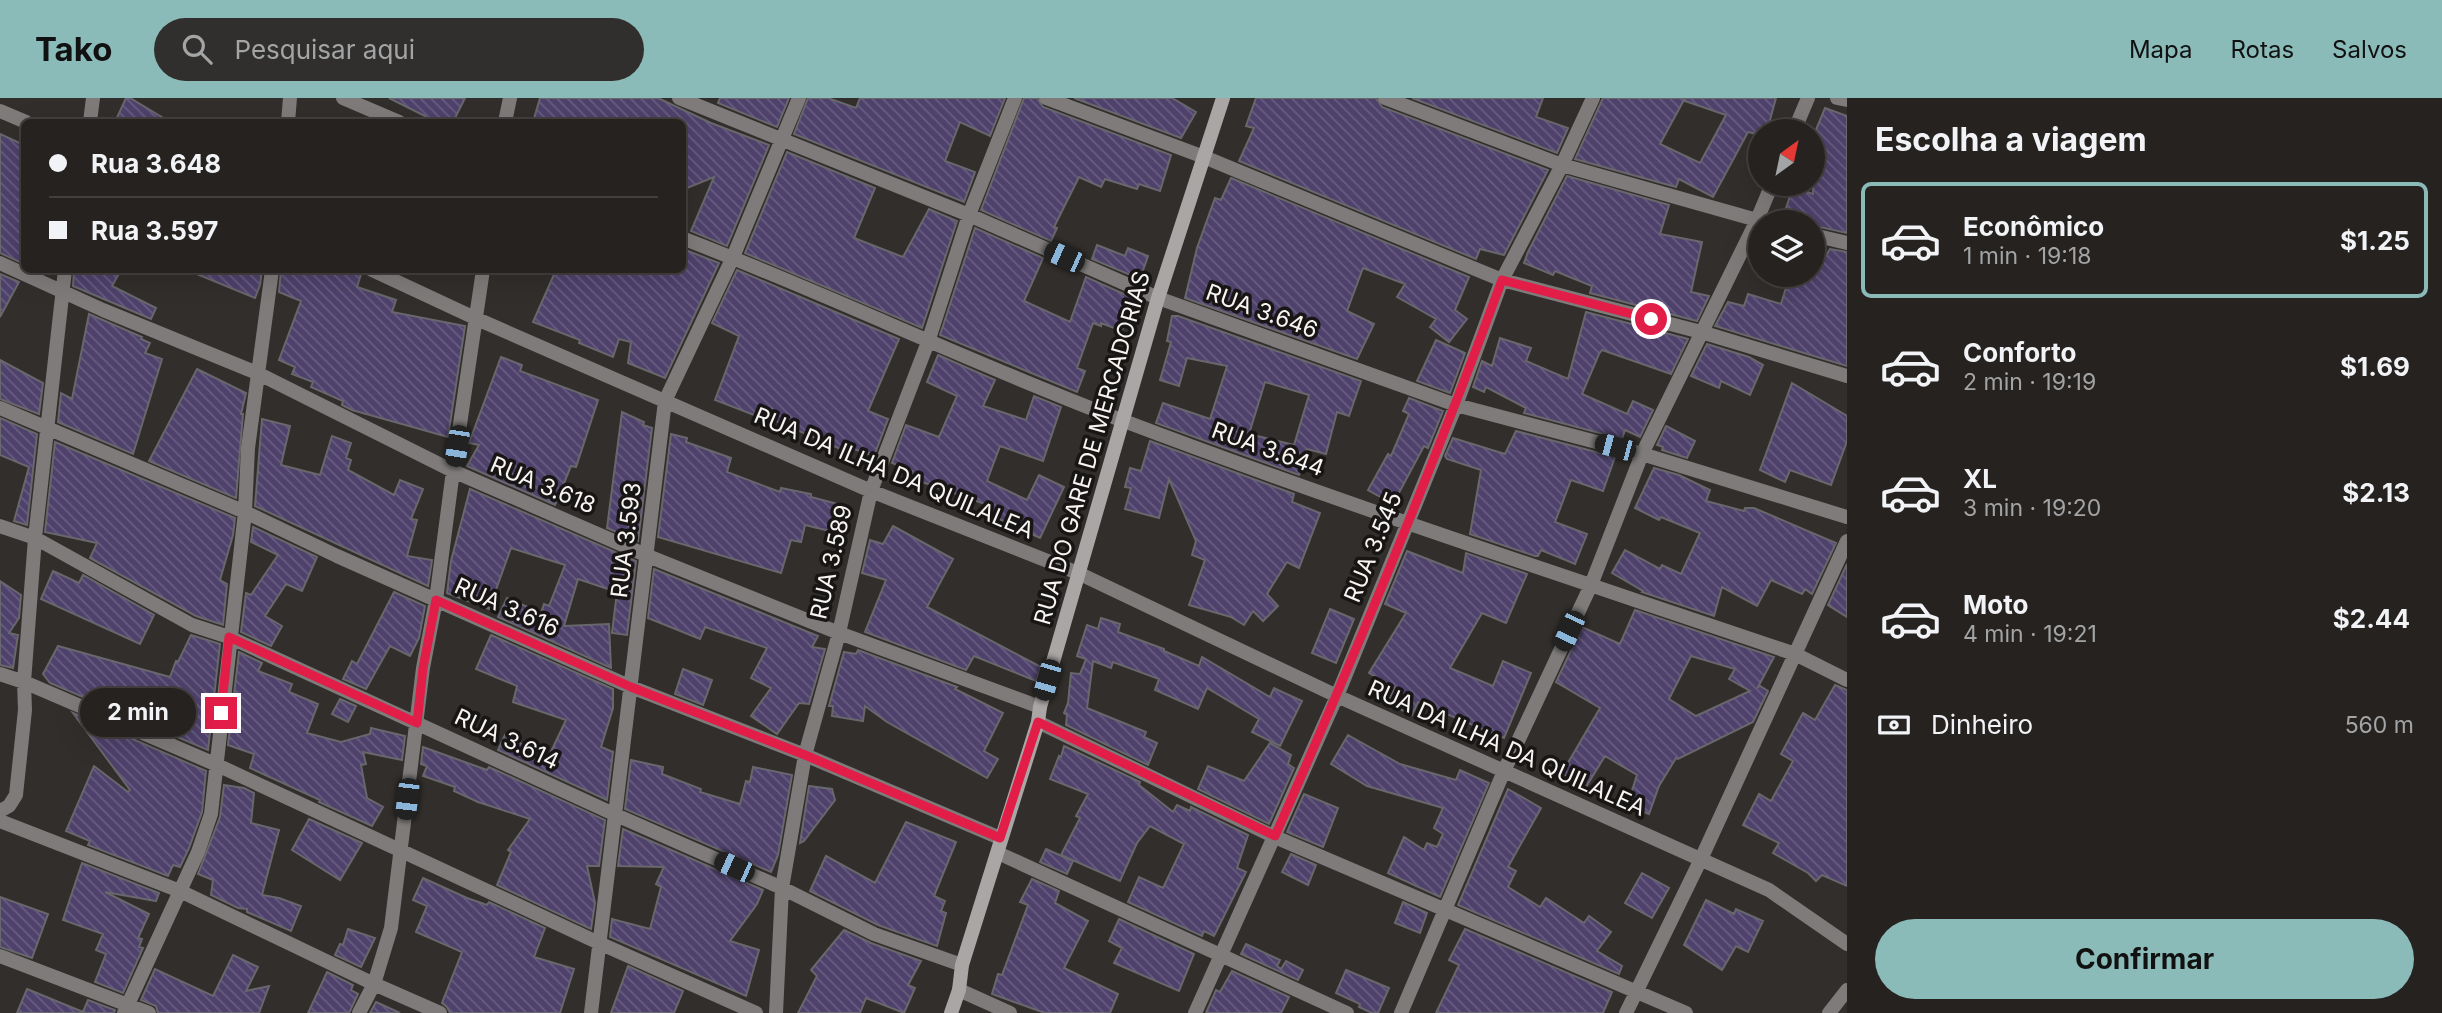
<!DOCTYPE html>
<html lang="pt">
<head>
<meta charset="utf-8">
<style>
  body { margin:0; font-family:Inter,sans-serif; background:#312f2d; color:#f1f3f6; height:100vh; display:flex; flex-direction:column; font-size:26px; white-space:nowrap }
  * { box-sizing:border-box; margin:0 }
  p { font-size:23px; color:#a3a4a5 }
  .icon { flex:none; width:38px; height:38px; fill:none; stroke:currentColor; stroke-width:2; stroke-linecap:round; stroke-linejoin:round }
  .map { position:relative; flex:1; overflow:hidden }
  .panel { display:flex; flex-direction:column; background:#252220; width:595px }
  .panel>* { flex:none }
  .banner { position:absolute; left:21px; top:21px; width:665px; height:154px; border-radius:10px; box-shadow:0 7px 28px #0002,0 0 0 2px #423f3e; display:grid; align-content:center; height:154px; padding:0 28px; background:#252220 }
  .needle { width:46px; rotate:33deg }
  .controls { position:absolute; left:1748px; top:21px; display:grid; gap:14px }
  .controls a { display:grid; place-items:center; width:77px; height:77px; border-radius:50%; background:#252220; box-shadow:0 7px 28px #0002,0 0 0 2px #423f3e; font-size:35px }
  .end { position:absolute; width:32px; height:32px; margin:-16px; border:9px solid #e11d48; background:#fff; box-shadow:0 0 0 4px #fff }
  .from { border-radius:50% }
  .bubble { position:absolute; height:49px; border-radius:24px; background:#252220; box-shadow:0 7px 28px #0002,0 0 0 2px #423f3e; font-size:23px; font-weight:700; line-height:49px; text-align:center }
  .car { position:absolute; width:21px; height:42px; margin:-21px -10px; border-radius:9px; box-shadow:0 0 5px 2px #0007; background:linear-gradient(#222 24%,#8ab4d8 0 40%,#222 0 76%,#8ab4d8 0 86%,#222 0) }
  .banner b { display:flex; align-items:center; gap:24px; height:66px; font-size:26px }
  .banner b+b { border-top:2px solid #423f3e }
  .banner i { width:18px; height:18px; background:#f1f3f6 }
  ul { padding:0; list-style:none }
  li { display:flex; align-items:center; gap:21px; height:116px; margin:0 14px 10px; padding:0 14px; border:4px solid transparent; border-radius:10px }
  li div { flex:1 }
  li b { display:block; font-size:26px }
  li em { font-style:normal; font-weight:700 }
  li.active { border-color:#8bbbb9 }
  li>.icon { width:63px; height:63px; stroke-width:1.5 }
  h2 { padding:0 28px; font-size:32px; line-height:84px }
  .pay { display:flex; align-items:center; gap:18px; height:77px; padding:0 28px; font-size:26px }
  .pay p { margin-inline-start:auto }
  .action { display:flex; gap:14px; margin-top:auto; padding:14px 28px }
  .action a { flex:1; height:80px; border-radius:42px; background:#8bbbb9; color:#111; font-size:28px; font-weight:700; line-height:80px; text-align:center }
  header { display:flex; align-items:center; gap:42px; box-sizing:border-box; height:98px; padding:0 35px; background:#8bbbb9; color:#111 }
  header strong { font-size:33px }
  nav { display:flex; gap:38px; margin-inline-start:auto; font-size:24px }
  .search { width:490px; height:63px; background:#312f2d; display:flex; align-items:center; gap:18px; box-sizing:border-box; padding:0 24px; border-radius:38px; color:#a3a4a5; font-size:26px }
  main { display:flex; flex:1; min-height:0 }
  .map>svg:first-child { display:block }
  .building { fill:url(#building-back-hatch); stroke:#68676c; stroke-width:2; fill-rule:evenodd }
  .lines { fill:none; stroke-linecap:round; stroke-linejoin:round }
  .street { stroke:#7e7b7a; stroke-width:14 }
  .secondary { stroke:#aaa6a5; stroke-width:14 }
  .route { stroke:#e11d48; stroke-width:9 }
  .labels { text-anchor:middle; dominant-baseline:central; stroke-width:7; stroke-linejoin:round; paint-order:stroke }
  .street-label { font-size:23px; fill:#f7f4f2; stroke:#181615 }
</style>
</head>
<body>
<header>
<strong>Tako</strong>
<div class="search"><svg class="icon" aria-label="search" viewBox="0 0 24 24"><circle cx="10" cy="10" r="6"/><path d="M15 15l6 6"/></svg>Pesquisar aqui</div>
<nav><a>Mapa</a><a>Rotas</a><a>Salvos</a></nav>
</header>
<main>
<div class="map">
<svg width="1847" height="915" viewBox="0 0 1847 915">
  <defs>
    <pattern id="building-back-hatch" width="6" height="6" patternUnits="userSpaceOnUse" patternTransform="scale(1.75)"><rect width="6" height="6" fill="#4e416b"/><path d="M-1 5l2 2M0 0l6 6M5-1l2 2" fill="none" stroke="#685d81"/></pattern>
  </defs>
  <rect width="100%" height="100%" fill="#312e2b"/>
  <path class="building" d="M126 0H130L170 24H115Z
    M389 0H465L453 24H422L425 18Z
    M540 0H658L711 25 769 47 727 148 691 133 714 79 682 92V24H533Z
    M720 0H789L777 29 718 5Z
    M808 0H828L856 10 860 0H1005L990 38 960 24 945 63 975 74 964 104 794 36Z
    M1024 0H1037L1043 9 1171 57 1160 93 1139 86 1137 91 1105 81 1101 89 1079 79 1054 129 1057 130 1051 143 981 112Z
    M1074 0H1172L1196 14 1181 40Z
    M1256 0H1376L1382 9 1548 72 1504 157 1480 151 1476 161 1239 63 1254 30 1246 28Z
    M1412 0H1543L1536 19 1568 30 1557 55Z
    M1603 0H1776L1767 33H1760V37L1748 34 1713 99 1679 81 1676 89 1575 61ZM1685 0V3L1726 17 1700 65 1660 46Z
    M1825 10 1847 18V135L1815 128 1813 124 1784 116 1793 89 1813 96V65L1820 47 1813 44V39Z
    M0 36 24 47V166L0 155Z
    M787 54 875 90 854 140 903 159 929 111 957 123 922 230 745 155Z
    M1567 78 1669 107 1660 136 1702 144 1691 194 1709 198 1697 223 1590 195 1592 188 1555 173 1553 177 1524 165 1528 154Z
    M1231 80 1469 179 1455 212 1467 221 1449 244 1430 229 1436 221 1397 199 1405 186 1363 170 1347 213 1374 226 1357 261 1185 200 1197 150 1215 100 1221 102Z
    M975 130 1043 160 1024 203 1070 224 1086 179 1133 200 1122 233 1101 225V228L1093 225 1077 270 1085 273 1077 294 940 237Z
    M1097 147 1125 158 1128 150 1148 158 1140 181 1092 161Z
    M683 151 719 165 665 280 628 265 631 244 619 241 613 259 579 245 580 242 533 224 556 172H682Z
    M1830 151 1847 154V268L1715 228 1728 204 1744 208 1748 196 1781 206 1790 177H1814Z
    M74 172H121L112 188 156 210 151 221 73 188Z
    M187 172H262L260 187 255 200Z
    M281 172H346L361 176 357 189 396 202 392 214 465 228 448 339 352 312 342 307 343 303 311 289 313 284 292 276 295 269 279 262 301 203 279 194Z
    M737 172 899 241 868 313 888 321 874 358 854 351 852 356 755 314 754 317 715 302 739 238 712 225Z
    M0 176 19 184 0 219Z
    M1586 214 1688 241 1671 276 1602 252 1599 256 1582 296 1627 316 1633 303 1653 312 1640 339 1625 332 1622 341 1524 315 1526 310 1486 289 1484 294 1473 289 1482 263 1492 268 1500 240 1531 250 1526 263 1568 281Z
    M89 216 142 239 141 241 150 245 145 255 162 261 133 356 58 324 61 295 72 301Z
    M1172 218H1178L1361 283 1349 318 1337 314 1326 356 1307 351 1299 377 1156 325 1163 305 1210 321 1227 268 1187 260 1179 288 1160 282 1171 244 1167 243ZM1265 284 1309 297 1294 347 1249 336Z
    M1436 242 1465 255 1450 295 1417 283Z
    M1707 246 1749 259 1763 267 1750 297 1721 283 1719 290 1691 278Z
    M938 257 995 282 983 308 1026 322 1034 298 1061 309 1043 363 1000 348 987 383 1027 402 1039 377 1064 389 1040 440 982 413 985 406 911 380 913 373 892 365 906 327 939 339 957 298 927 284Z
    M501 259 522 267 520 273 598 302 576 369 571 368 555 407 467 368 479 347 469 345Z
    M0 262 43 285 39 316 0 301Z
    M197 271 246 295 241 316H243L236 400 149 363Z
    M1792 285 1847 318V343L1831 387 1790 372 1785 384 1760 372Z
    M1409 300 1443 313 1428 350 1424 348 1393 406 1368 392 1388 356 1391 358 1409 316 1403 313Z
    M622 314 644 324 643 327 652 330 638 443 607 430Z
    M0 320 37 336 27 427 14 423 29 369 0 357Z
    M262 321 290 328 281 367 320 377 332 338 351 345 346 360 351 362 348 372 394 397 400 382 423 391 411 421 417 422 407 458 432 462 428 488 255 408Z
    M1666 328 1695 343 1687 360 1662 352 1663 349 1657 347Z
    M1516 333 1615 359 1603 393 1571 382 1555 424 1587 436 1575 466 1541 452 1538 458H1535L1470 436 1481 372 1447 361 1445 358 1453 340 1505 356Z
    M671 336 687 340 686 344 731 360 727 374 780 394 781 390 811 396V399L849 409 842 436 805 427 801 444 791 442 781 475 658 439Z
    M1150 343 1294 396 1292 404 1320 415 1299 470 1287 464 1267 496 1278 508 1263 523 1253 513 1244 527 1231 519 1189 507 1205 462 1192 457 1196 443 1169 381 1159 420 1125 411 1131 390 1125 389 1130 370 1141 373Z
    M55 344 235 420 233 437 220 482 227 486 223 527 196 518 90 460 97 445 45 434Z
    M1654 370 1679 377 1710 392 1706 403 1744 413 1745 410H1754L1836 445 1812 496 1805 491 1802 496 1771 482 1757 508 1722 489 1714 518 1642 494 1643 493 1612 475 1625 452 1660 471 1662 467 1681 476 1700 435 1661 419 1659 422 1635 410Z
    M470 391 636 463 627 537 612 535 617 494 578 481 564 528 609 526 611 570 498 519 507 500 541 515 544 506 549 508 565 467 511 450 489 511 447 495 451 463Z
    M893 428 953 461 927 509 1041 569 1036 583 974 558 966 572 865 534 886 482 862 475 870 442 883 446Z
    M253 429 317 459 302 493 286 486 265 518 282 528 271 548 241 534 246 495 251 497 278 457 251 444Z
    M1407 453 1463 475 1466 455 1527 476 1506 525 1482 515 1450 570 1493 588 1503 563 1531 575 1504 640 1418 604 1412 617 1387 605 1395 590 1369 575 1406 515 1385 506Z
    M1847 466V519L1828 507Z
    M654 471 818 538 812 549 825 551 809 606 799 605 777 636 751 618 771 590 751 580 767 550 705 529 700 541 648 520Z
    M53 473 79 485 83 477 154 517 140 546 41 501Z
    M0 483 21 497 19 520 9 535 18 537 13 570 0 567Z
    M394 494 425 508 419 540 410 558 390 548 366 591 343 581 352 563 357 566Z
    M1330 511 1354 521 1336 565 1312 555Z
    M1635 512 1774 559 1758 589 1760 588 1768 593 1753 624 1678 661 1676 660 1659 688 1649 716 1627 708 1637 677 1605 658 1586 689 1562 675 1600 610 1556 584 1582 529 1620 546ZM1691 558 1735 571 1729 581 1750 593 1696 618 1669 601Z
    M1101 520 1120 526 1118 534 1164 551V553L1199 568 1202 559 1270 599 1274 590 1302 603 1280 648 1252 634 1259 621 1207 590 1198 611 1155 592 1159 581 1113 564 1111 570 1093 563 1087 610 1146 634 1144 639 1157 645 1148 667 1066 627 1067 617 1064 615 1068 605 1071 575 1080 576 1086 561 1077 558 1087 527 1098 531Z
    M191 537 220 546 208 652 50 585 43 576 58 548 170 579 176 563 178 564Z
    M491 537 613 591V610L601 649 613 654 607 702 498 652 505 637 548 660 566 622 513 604 517 588 476 571Z
    M858 552 957 589 955 591 1003 615 984 653 998 661 987 680 887 624 865 608 863 623 832 618 833 608H829L844 554 856 556Z
    M239 554 262 565 258 573 292 586 289 594 318 606 307 635 341 644 370 636 371 630 405 638 402 662 363 654 366 666 361 667 367 700 383 709 372 728 319 704 320 702 250 670 254 656 228 647Z
    M683 571 712 582 703 607 675 596Z
    M1835 587 1847 592V788L1822 777 1816 783 1808 775 1773 755 1779 745 1743 727 1759 696 1771 703 1793 663 1781 656 1803 615 1815 622Z
    M340 601 356 608 348 624 332 616Z
    M73 615 206 673 202 714 189 750 180 769 173 767 168 778 88 747 90 743 66 733 94 668 128 694 130 692Z
    M1348 637 1400 666 1456 682 1460 672 1489 685 1440 799 1388 775 1404 739 1424 752 1427 745 1437 749 1443 736 1434 730 1443 710 1367 688 1331 666Z
    M1270 645 1291 657 1288 666 1294 670 1269 726 1198 691 1208 668 1244 683Z
    M1064 648 1140 684 1139 687 1173 714 1177 707 1190 713 1191 709 1248 737 1237 770 1246 774 1214 838 1204 833 1202 838 1128 804 1139 779 1163 790 1184 746 1150 728 1137 745 1120 783 1061 757 1080 720 1076 718 1088 696 1050 681 1059 658 1061 659Z
    M423 649 487 672 489 669 605 722 599 768H587L595 805 591 831 497 787 511 754 508 752 530 721 478 704 454 693 455 689 423 678 427 668 421 666Z
    M631 662 663 669 662 676 701 691 700 694 740 706 746 683 750 684 753 669 792 677 778 757 771 774 625 711Z
    M224 687 244 690 254 695 251 725 279 732 262 797 279 800 301 808 291 833 247 814V811L238 810 211 797 213 782 198 776 220 719Z
    M809 688 832 691 835 702 804 743 800 745Z
    M1508 691 1541 710 1508 769 1516 773 1508 789 1540 809 1546 800 1584 825 1589 818 1611 834 1597 853 1622 868 1619 876 1458 807Z
    M1304 696 1338 710 1323 749 1287 734Z
    M309 721 362 745 340 782 292 752Z
    M906 724 956 744 934 798 945 803 941 813 946 815 937 848 878 827 810 793 826 758 875 785Z
    M623 731 763 792 757 806 730 843 759 852 746 898 610 839 612 821 650 831 661 789 656 786 664 769 618 768Z
    M1046 751 1073 763 1067 776 1040 764Z
    M1291 756 1316 767 1308 787 1282 774Z
    M82 765 159 795 156 803 105 794 149 816 138 840 142 841 139 849 143 850 123 895 95 884 106 856 96 852 103 836 63 822Z
    M1642 775 1669 790 1652 820 1625 805Z
    M423 780 467 800 487 807 489 804 545 830 534 859 574 871 560 915H450L447 909 442 905 462 854 416 834 427 808 413 802Z
    M1032 781 1059 793 1055 805 1088 823 1064 870 1118 896 1110 915H1045L992 896 998 876 1002 877 1028 807 1020 804Z
    M0 799 48 816 32 860 0 849Z
    M1706 802 1734 816 1736 811 1763 823 1748 854 1736 848 1722 872 1684 847Z
    M1403 804 1427 815 1420 835 1395 825Z
    M1119 821 1194 856 1179 893 1114 865 1122 850 1109 843Z
    M348 831 375 840 361 869 335 857 340 846 343 847Z
    M1465 831 1612 894 1603 915H1436L1459 867 1449 862Z
    M844 832 871 845 921 863 908 887 915 890 904 915 866 900 860 915H798L817 878 811 872Z
    M1246 846 1280 862 1277 868 1281 871 1286 863 1303 872 1298 882 1241 856Z
    M233 857 258 869 246 893 269 888 259 915H158L156 908 141 902 155 871 213 898Z
    M628 868 683 893 674 915H611Z
    M1346 872 1389 890 1378 915H1372L1359 909 1360 906 1336 895Z
    M1232 873 1289 899 1281 915H1206L1216 892 1220 894Z
    M327 874 353 887 351 892 358 896 349 915H308Z
    M27 891 83 914 88 902 115 912 114 915H17Z
    M376 904 400 915H370Z"/>
  <g class="lines">
    <path class="street" d="M343 0 399 24
      M679 0 969 117 1158 200 1456 307 1642 356 1847 419
      M1046 0 1204 59 1502 182 1701 234 1847 278
      M1385 0 1562 67 1764 124
      M1837 0 1847 2
      M0 13 26 24
      M90 24 93 0
      M288 24 290 0
      M505 24 510 0
      M1794 33 1808 0
      M1813 137 1847 145
      M682 140C831 197 975 267 1124 323 1345 407 1571 480 1795 556L1847 582
      M0 165 103 212 257 275 453 373 648 458 839 535 1040 609
      M372 172 477 221 871 393 1078 475 1337 598 1769 792 1847 846
      M0 310 245 414 337 458 631 589 805 657 1000 740
      M0 428 35 440 192 527 229 539 616 717 782 790 874 836 962 867
      M0 576 24 584 215 666 599 845 756 915
      M1038 624 1275 739 1686 915
      M0 713 9 708 16 697 25 612 24 584 35 440 65 172
      M0 723 180 793 374 886 440 915
      M998 755 1347 915
      M0 858 149 915
      M959 892 1010 915
      M124 915 198 754 211 716 245 414 248 350 272 172
      M359 915 374 886 391 830 423 570 436 502 453 373 483 172
      M591 915 665 303 733 159 799 0
      M776 915 782 790 805 657 839 535 871 393 928 244 969 117 1015 0
      M1195 915 1337 598 1456 307 1502 182 1562 67 1593 0
      M1401 915 1504 673 1591 487 1642 356 1757 122 1772 86
      M1626 915 1701 761 1847 443
      M1829 915 1847 892"/>
    <path class="secondary" d="M951 915 959 892 962 867 1038 624 1040 609 1158 200 1223 0"/>
  </g>
  <g class="lines">
    <path class="route" d="M221 615 229 539 417 625 423 570 436 502 631 589 805 657 1000 740 1038 624 1275 738C1356 555 1433 370 1502 182L1651 221"/>
  </g>
  <g class="labels">
    <g class="street-label">
      <text transform="translate(1262 213) rotate(20)">RUA 3.646</text>
      <text transform="translate(1092 350) rotate(-74)">RUA DO GARE DE MERCADORIAS</text>
      <text transform="translate(1268 351) rotate(20)">RUA 3.644</text>
      <text transform="translate(894 375) rotate(23)">RUA DA ILHA DA QUILALEA</text>
      <text transform="translate(543 387) rotate(23)">RUA 3.618</text>
      <text transform="translate(626 442) rotate(-83)">RUA 3.593</text>
      <text transform="translate(1373 449) rotate(-68)">RUA 3.545</text>
      <text transform="translate(831 464) rotate(-77)">RUA 3.589</text>
      <text transform="translate(507 509) rotate(24)">RUA 3.616</text>
      <text transform="translate(507 641) rotate(25)">RUA 3.614</text>
      <text transform="translate(1507 650) rotate(24)">RUA DA ILHA DA QUILALEA</text>
    </g>
  </g>
</svg>
<div class="controls">
<a><svg class="needle" viewBox="-14 -14 28 28"><path d="M0-13l5 13h-10z" fill="#e53935"/><path d="M0 13l5-13h-10z" fill="#a3a4a5"/></svg></a>
<a><svg class="icon" aria-label="layers" viewBox="0 0 24 24"><path d="M12 4l9 5-9 5-9-5zM3 14l9 5 9-5"/></svg></a>
</div>
<i class="end from" style="left:1651px;top:221px"></i>
<i class="end" style="left:221px;top:615px"></i>
<div class="bubble" style="left:80px;top:590px;width:116px">2 min</div>
<i class="car" style="left:1064px;top:159px;rotate:294deg"></i>
<i class="car" style="left:457px;top:348px;rotate:189deg"></i>
<i class="car" style="left:1615px;top:349px;rotate:285deg"></i>
<i class="car" style="left:1569px;top:533px;rotate:205deg"></i>
<i class="car" style="left:1047px;top:582px;rotate:196deg"></i>
<i class="car" style="left:407px;top:701px;rotate:187deg"></i>
<i class="car" style="left:734px;top:769px;rotate:294deg"></i>
<div class="banner">
<b><i class="from"></i>Rua 3.648</b>
<b><i></i>Rua 3.597</b>
</div>
</div>
<section class="panel">
<h2>Escolha a viagem</h2>
<ul>
<li class="active"><svg class="icon" aria-label="car" viewBox="0 0 24 24"><path d="M5 17H2v-5l4-1 3-4h7l3 4 3 1v5h-3M9 17h6M6 11h13"/><circle cx="7" cy="17" r="2"/><circle cx="17" cy="17" r="2"/></svg><div><b>Econômico</b><p>1 min · 19:18</p></div><em>$1.25</em></li>
<li><svg class="icon" aria-label="car" viewBox="0 0 24 24"><path d="M5 17H2v-5l4-1 3-4h7l3 4 3 1v5h-3M9 17h6M6 11h13"/><circle cx="7" cy="17" r="2"/><circle cx="17" cy="17" r="2"/></svg><div><b>Conforto</b><p>2 min · 19:19</p></div><em>$1.69</em></li>
<li><svg class="icon" aria-label="car" viewBox="0 0 24 24"><path d="M5 17H2v-5l4-1 3-4h7l3 4 3 1v5h-3M9 17h6M6 11h13"/><circle cx="7" cy="17" r="2"/><circle cx="17" cy="17" r="2"/></svg><div><b>XL</b><p>3 min · 19:20</p></div><em>$2.13</em></li>
<li><svg class="icon" aria-label="car" viewBox="0 0 24 24"><path d="M5 17H2v-5l4-1 3-4h7l3 4 3 1v5h-3M9 17h6M6 11h13"/><circle cx="7" cy="17" r="2"/><circle cx="17" cy="17" r="2"/></svg><div><b>Moto</b><p>4 min · 19:21</p></div><em>$2.44</em></li>
</ul>
<div class="pay"><svg class="icon" aria-label="cash" viewBox="0 0 24 24"><path d="M3 7h18v10H3z"/><circle cx="12" cy="12" r="2"/></svg>Dinheiro<p>560 m</p></div>
<div class="action"><a>Confirmar</a></div>
</section>
</main>
</body>
</html>
